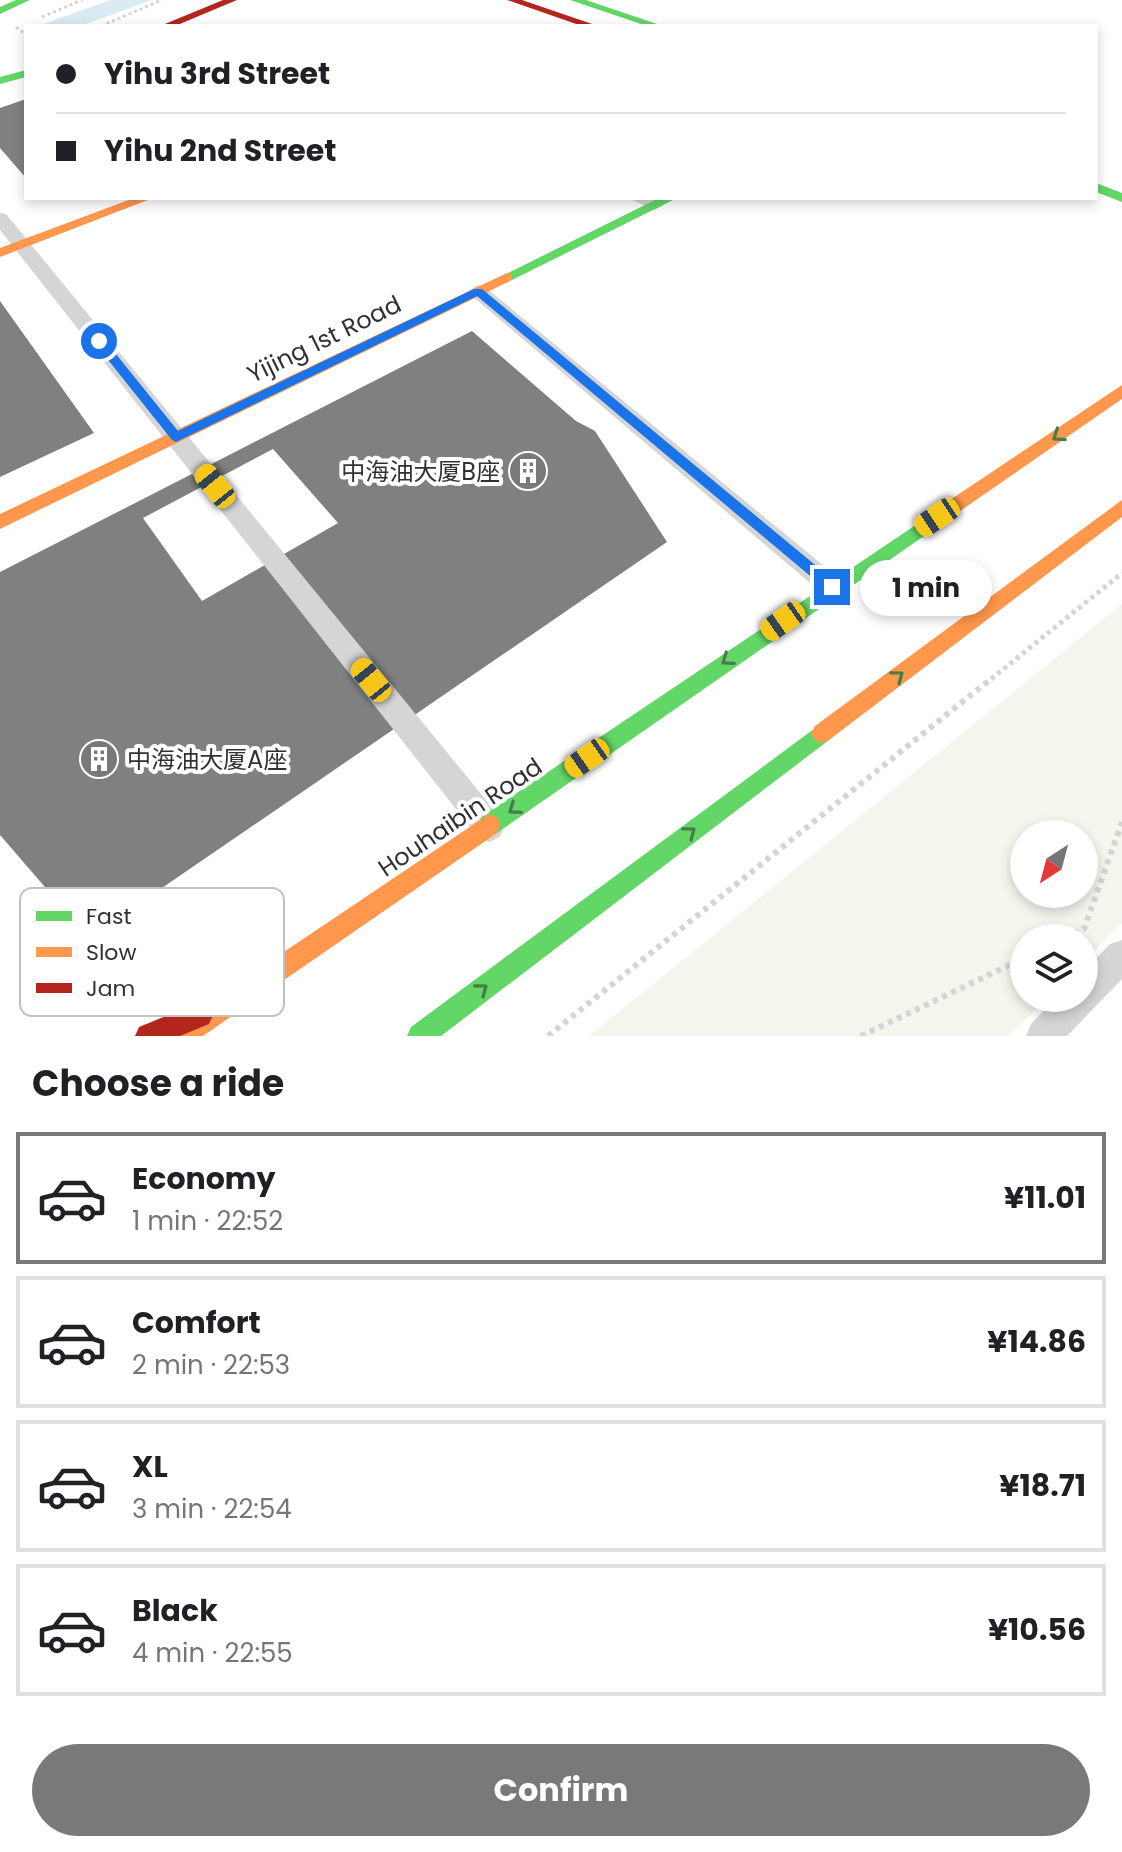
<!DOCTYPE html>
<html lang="en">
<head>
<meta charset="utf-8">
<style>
  body { margin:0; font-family:Poppins,"Noto Sans SC",sans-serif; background:#f2f2f2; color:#202124; height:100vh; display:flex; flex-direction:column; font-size:30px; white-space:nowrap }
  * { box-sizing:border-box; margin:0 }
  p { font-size:26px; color:#757577 }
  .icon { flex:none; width:44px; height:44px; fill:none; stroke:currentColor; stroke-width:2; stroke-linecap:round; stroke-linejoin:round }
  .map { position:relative; height:1036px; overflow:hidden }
  .drawer { display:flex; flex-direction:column; background:#fff; flex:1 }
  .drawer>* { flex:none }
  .hud { position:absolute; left:24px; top:24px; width:1074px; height:176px; border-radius:0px; box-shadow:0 4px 12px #0003; display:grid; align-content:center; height:176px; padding:0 32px; background:#fff }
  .needle { width:52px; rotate:216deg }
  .tools { position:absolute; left:1010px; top:820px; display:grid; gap:16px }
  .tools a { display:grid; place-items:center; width:88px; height:88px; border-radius:50%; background:#fff; box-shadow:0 4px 12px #0003; font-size:40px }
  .end { position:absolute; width:36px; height:36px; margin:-18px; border:10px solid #1a73e8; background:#fff; box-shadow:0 0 0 4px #fff }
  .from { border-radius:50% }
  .bubble { position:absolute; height:56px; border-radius:28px; background:#fff; box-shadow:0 4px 12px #0003; font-size:26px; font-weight:700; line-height:56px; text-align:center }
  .car { position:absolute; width:24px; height:48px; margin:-24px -12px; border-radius:10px; box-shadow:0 0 6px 2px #0007; background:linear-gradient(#f5c518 24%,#345 0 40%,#f5c518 0 76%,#345 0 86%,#f5c518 0) }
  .hud b { display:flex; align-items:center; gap:28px; height:76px; font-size:30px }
  .hud b+b { border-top:2px solid #e0e0e0 }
  .hud i { width:20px; height:20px; background:#202124 }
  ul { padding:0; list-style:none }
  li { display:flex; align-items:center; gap:24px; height:132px; margin:0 16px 12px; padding:0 16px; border:4px solid #e0e0e0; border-radius:0px }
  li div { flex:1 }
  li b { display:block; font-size:30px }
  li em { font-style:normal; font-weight:700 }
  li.selected { border-color:#797979 }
  li>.icon { width:72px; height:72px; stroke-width:1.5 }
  h2 { padding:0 32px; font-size:36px; line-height:96px }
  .button { display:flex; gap:16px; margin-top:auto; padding:16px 32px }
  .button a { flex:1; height:92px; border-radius:48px; background:#797979; color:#fff; font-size:32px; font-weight:700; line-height:92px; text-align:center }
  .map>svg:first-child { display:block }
  .green { fill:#f2f6ed; fill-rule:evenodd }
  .water { fill:#dbebf3 }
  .building { fill:#808080; fill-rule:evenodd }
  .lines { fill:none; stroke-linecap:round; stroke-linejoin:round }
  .path-far2 { stroke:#d5d5d5; stroke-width:3; stroke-dasharray:3 3; stroke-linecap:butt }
  .path-far1 { stroke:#d5d5d5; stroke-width:5; stroke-dasharray:4 4; stroke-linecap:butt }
  .path { stroke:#d5d5d5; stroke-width:6; stroke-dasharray:5 5; stroke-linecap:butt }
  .street { fill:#d5d5d5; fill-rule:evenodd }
  .fast { fill:#63d668; fill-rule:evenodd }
  .slow { fill:#ff974d; fill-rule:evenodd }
  .jam { fill:#b3261e; fill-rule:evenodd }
  .oneway { stroke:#487b4a }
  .route { fill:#1a73e8 }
  .labels { text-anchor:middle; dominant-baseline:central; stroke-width:8; stroke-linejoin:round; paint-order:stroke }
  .street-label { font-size:24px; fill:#313131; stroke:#fff }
  .poi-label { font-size:24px; fill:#313131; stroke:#fff; text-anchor:end }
  .key { fill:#fff; stroke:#c1c1c1; stroke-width:2 }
  .key-label { font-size:22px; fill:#313131 }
</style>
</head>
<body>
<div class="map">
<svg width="1122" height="1036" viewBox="0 0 1122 1036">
  <rect width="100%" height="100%" fill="#fff"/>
  <path class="green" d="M1122 604V923L1084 961V938H1024V998H1047L1009 1036H589ZM1024 834H1084V894H1024Z"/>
  <path class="water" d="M110 0H152L80 26H38Z"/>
  <path class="building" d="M26 99V178L0 148V108Z
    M0 301 94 433 0 477Z
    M472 331 576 421 595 431 667 542 89 938 0 835V572ZM273 449 338 523 202 601 143 518Z"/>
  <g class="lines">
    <path class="path-far2" d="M42 17 82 0
      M101 26 162 0
      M16 27 26 35"/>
    <path class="path-far1" d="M985 684 1122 573"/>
    <path class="path" d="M1065 938 1084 929 1122 822
      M548 1036 987 682
      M861 1036 1024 958"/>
    <path class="street" d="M628 198H653L664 205 655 210Z
      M0 213 6 214 500 817 504 827 500 837 489 842 478 837 0 230Z
      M478 285 485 287 841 580 845 587 841 594 832 597 823 594 471 295 468 291Z
      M1122 940V979L1067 1036H1026L1031 1024 1056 998H1084V971L1110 944Z"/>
    <path class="fast" d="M16 0H30L0 14V7Z
      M570 0H586L663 26H647Z
      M26 70V77L0 84V77Z
      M1096 183 1122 193V202L1096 192Z
      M659 198H677L512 280H502L500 277Z
      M941 508 947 510 950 515 947 520 497 833 489 836 481 833 478 825 481 817Z
      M822 723 829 726 833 733 829 740 441 1036H407L411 1027Z"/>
    <path class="slow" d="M134 198H153L0 257V248Z
      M507 273 512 274V280L0 529V514Z
      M1122 385V399L947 520H935L932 515 935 510Z
      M1122 500V517L829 740 822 743 815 740 811 733 815 726Z
      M489 814 497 817 500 825 497 833 203 1036H168L172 1027Z"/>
    <path class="jam" d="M223 0H237L175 26H160Z
      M507 0H522L598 26H582Z
      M200 1002 209 1006 213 1015 209 1024 180 1036H135L139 1027Z"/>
  </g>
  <defs><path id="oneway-chevron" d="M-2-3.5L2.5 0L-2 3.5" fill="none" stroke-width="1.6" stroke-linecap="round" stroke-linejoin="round" transform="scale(2)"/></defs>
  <g class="oneway">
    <use href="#oneway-chevron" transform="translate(1058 436) rotate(146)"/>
    <use href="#oneway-chevron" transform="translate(727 660) rotate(145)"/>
    <use href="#oneway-chevron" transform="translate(898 676) rotate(-37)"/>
    <use href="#oneway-chevron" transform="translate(514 809) rotate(145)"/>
    <use href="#oneway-chevron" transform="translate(690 832) rotate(-37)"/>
    <use href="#oneway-chevron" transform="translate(482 989) rotate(-37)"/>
  </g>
  <path class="route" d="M474 289H482L837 583V591H828L477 296 176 442 172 440 93 341 103 338 178 431Z"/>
  <defs>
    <symbol id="building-disc" viewBox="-11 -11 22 22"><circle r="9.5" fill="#797979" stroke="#fff"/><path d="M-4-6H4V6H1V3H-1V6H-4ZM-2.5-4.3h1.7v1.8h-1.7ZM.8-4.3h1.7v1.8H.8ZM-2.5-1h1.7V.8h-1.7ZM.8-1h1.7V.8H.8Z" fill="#fff"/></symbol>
  </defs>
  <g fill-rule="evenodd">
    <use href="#building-disc" x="506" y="449" width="44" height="44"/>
    <use href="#building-disc" x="77" y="737" width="44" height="44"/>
  </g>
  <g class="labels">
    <g class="street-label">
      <text transform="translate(324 339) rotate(-26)">Yijing 1st Road</text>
      <text transform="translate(460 817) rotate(-34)">Houhaibin Road</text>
    </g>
    <g class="poi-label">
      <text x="500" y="471">中海油大厦B座</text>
      <text x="127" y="759" text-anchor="start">中海油大厦A座</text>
    </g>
  </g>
  <rect x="20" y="888" width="264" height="128" rx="12" class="key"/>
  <rect x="36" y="911" width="36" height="10" fill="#63d668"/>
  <rect x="36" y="947" width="36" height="10" fill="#ff974d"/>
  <rect x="36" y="983" width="36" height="10" fill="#b3261e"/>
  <g class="key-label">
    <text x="86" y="924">Fast</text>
    <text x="86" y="960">Slow</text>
    <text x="86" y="996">Jam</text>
  </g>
</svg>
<div class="tools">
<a><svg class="needle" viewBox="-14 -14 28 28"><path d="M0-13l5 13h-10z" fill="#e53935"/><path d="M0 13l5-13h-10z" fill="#757577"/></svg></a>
<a><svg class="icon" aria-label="layers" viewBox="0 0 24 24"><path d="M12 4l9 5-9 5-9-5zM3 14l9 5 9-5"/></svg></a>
</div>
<i class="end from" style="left:99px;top:341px"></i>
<i class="end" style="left:832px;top:587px"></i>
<div class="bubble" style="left:860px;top:560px;width:132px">1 min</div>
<i class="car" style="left:215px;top:486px;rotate:321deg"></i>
<i class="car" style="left:937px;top:517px;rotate:236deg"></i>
<i class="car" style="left:783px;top:621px;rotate:235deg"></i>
<i class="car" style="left:371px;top:680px;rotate:321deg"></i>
<i class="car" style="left:587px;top:758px;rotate:235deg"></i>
<div class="hud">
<b><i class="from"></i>Yihu 3rd Street</b>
<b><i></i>Yihu 2nd Street</b>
</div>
</div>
<section class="drawer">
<h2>Choose a ride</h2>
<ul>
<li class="selected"><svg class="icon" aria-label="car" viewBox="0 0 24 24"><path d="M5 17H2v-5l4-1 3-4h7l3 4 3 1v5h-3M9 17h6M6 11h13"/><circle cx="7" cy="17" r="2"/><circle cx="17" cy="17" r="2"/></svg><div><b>Economy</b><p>1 min · 22:52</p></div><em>¥11.01</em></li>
<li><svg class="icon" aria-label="car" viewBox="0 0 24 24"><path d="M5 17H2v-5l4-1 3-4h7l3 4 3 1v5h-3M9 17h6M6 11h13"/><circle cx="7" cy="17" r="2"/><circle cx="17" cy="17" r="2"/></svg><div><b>Comfort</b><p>2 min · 22:53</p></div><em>¥14.86</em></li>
<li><svg class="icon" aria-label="car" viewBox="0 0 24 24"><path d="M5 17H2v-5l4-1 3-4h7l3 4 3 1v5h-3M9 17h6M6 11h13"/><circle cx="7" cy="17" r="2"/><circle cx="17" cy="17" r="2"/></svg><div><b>XL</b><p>3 min · 22:54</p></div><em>¥18.71</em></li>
<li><svg class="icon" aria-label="car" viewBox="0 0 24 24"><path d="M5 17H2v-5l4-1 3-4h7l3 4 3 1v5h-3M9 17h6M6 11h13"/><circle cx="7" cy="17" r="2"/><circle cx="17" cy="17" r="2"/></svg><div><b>Black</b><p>4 min · 22:55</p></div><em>¥10.56</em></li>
</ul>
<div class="button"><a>Confirm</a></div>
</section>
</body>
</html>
